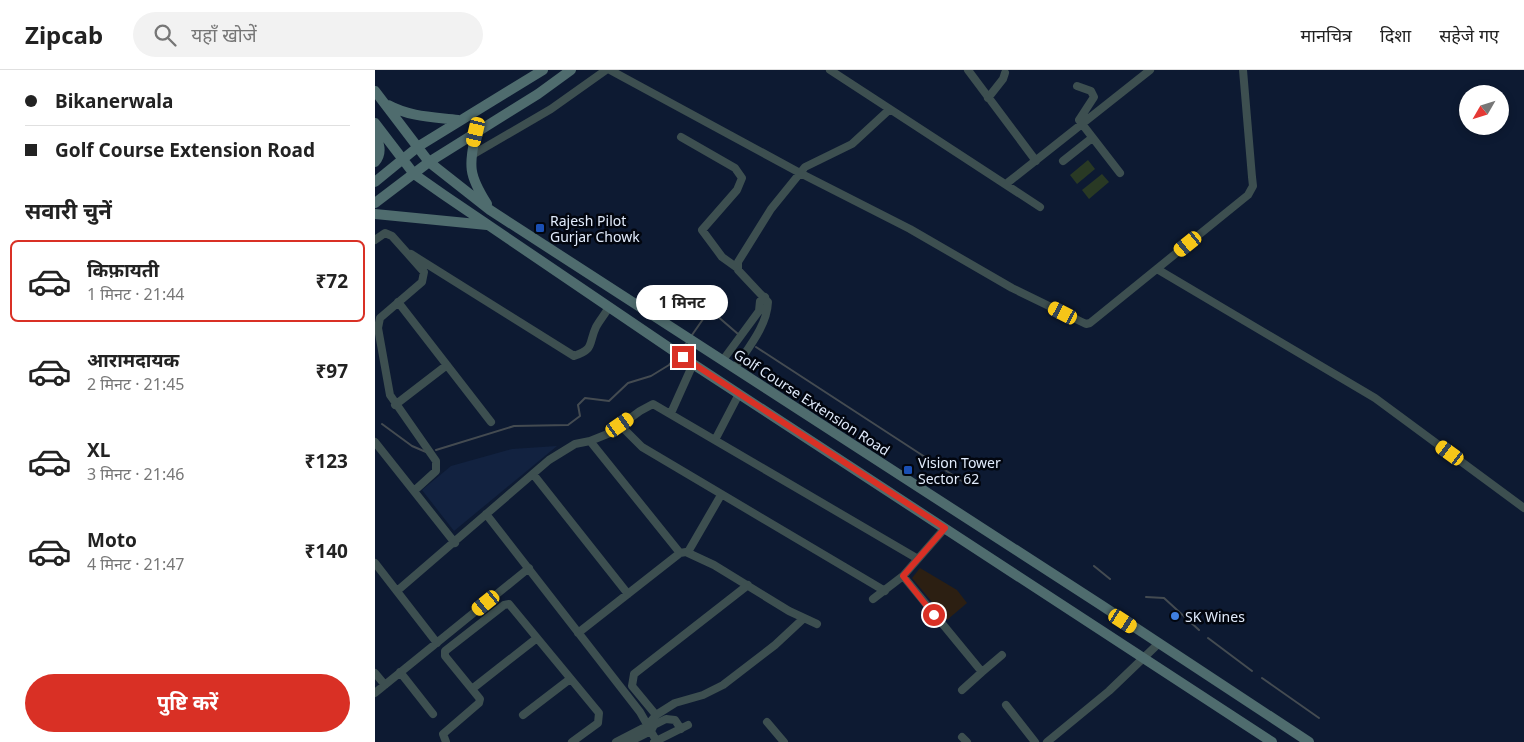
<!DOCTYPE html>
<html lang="hi">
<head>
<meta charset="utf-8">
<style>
  body { margin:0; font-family:"Noto Sans","Noto Sans Devanagari",sans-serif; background:#f2f2f2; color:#222; height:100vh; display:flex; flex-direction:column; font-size:19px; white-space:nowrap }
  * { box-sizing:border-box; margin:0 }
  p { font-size:16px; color:#767676 }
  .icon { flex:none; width:28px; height:28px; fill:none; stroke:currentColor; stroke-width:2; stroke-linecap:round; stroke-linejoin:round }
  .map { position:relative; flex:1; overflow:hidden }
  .side { display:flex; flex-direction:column; background:#fff; width:375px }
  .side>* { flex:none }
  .guide { display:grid; align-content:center; height:110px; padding:0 25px; background:#fff }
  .needle { width:32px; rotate:231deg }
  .controls { position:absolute; left:1084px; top:15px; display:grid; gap:10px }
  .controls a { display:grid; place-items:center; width:50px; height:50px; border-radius:50%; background:#fff; box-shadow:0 2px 8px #0003; font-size:25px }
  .end { position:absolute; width:22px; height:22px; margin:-11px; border:6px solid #d93025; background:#fff; box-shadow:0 0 0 2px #fff }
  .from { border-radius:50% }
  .bubble { position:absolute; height:35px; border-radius:18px; background:#fff; box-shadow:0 2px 8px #0003; font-size:16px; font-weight:700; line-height:35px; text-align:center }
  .car { position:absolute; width:15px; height:30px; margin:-15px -8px; border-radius:6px; box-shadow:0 0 4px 1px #0007; background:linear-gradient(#f5c518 24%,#345 0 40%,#f5c518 0 76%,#345 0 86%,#f5c518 0) }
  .guide b { display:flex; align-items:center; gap:18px; height:48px; font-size:19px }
  .guide b+b { border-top:1px solid #e0e0e0 }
  .guide i { width:12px; height:12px; background:#222 }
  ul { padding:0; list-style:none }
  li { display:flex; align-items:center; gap:15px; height:82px; margin:0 10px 8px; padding:0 15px; border:2px solid transparent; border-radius:8px }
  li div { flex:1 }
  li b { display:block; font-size:19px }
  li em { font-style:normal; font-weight:700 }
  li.selected { border-color:#d93025 }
  li>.icon { width:45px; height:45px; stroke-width:1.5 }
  h2 { padding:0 25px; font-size:22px; line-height:60px }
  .button { display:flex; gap:10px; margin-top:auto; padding:10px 25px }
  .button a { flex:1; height:58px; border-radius:30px; background:#d93025; color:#fff; font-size:20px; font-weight:700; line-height:58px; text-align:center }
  header { display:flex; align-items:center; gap:30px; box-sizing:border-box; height:70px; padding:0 25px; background:#fff; border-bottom:1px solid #e0e0e0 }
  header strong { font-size:24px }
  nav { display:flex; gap:28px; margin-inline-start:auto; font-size:18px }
  .search { width:350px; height:45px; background:#f2f2f2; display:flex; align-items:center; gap:12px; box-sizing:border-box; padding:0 18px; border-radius:28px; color:#767676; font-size:19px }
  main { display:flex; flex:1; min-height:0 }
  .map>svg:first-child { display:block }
  .commercial { fill:#2c1f12 }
  .built { fill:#122240 }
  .green { fill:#293924 }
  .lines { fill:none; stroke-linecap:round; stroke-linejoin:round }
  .stream { stroke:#444b51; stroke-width:2 }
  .street { stroke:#3d4f50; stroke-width:8 }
  .secondary { stroke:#4f6c6e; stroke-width:10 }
  .route { stroke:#d93025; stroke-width:6 }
  .transit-dot { fill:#1a4fb4; stroke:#02060f; stroke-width:2 }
  .shop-dot { fill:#3f7fe0; stroke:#02060f; stroke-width:2 }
  .labels { text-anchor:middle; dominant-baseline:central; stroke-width:5; stroke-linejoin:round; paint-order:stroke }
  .poi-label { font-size:14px; fill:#e2ecfc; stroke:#02060f; text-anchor:start }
  .street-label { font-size:14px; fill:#e2ecfc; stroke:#02060f }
</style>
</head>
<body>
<header>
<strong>Zipcab</strong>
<div class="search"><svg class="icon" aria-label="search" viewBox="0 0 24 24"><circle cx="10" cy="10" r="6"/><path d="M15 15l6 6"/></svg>यहाँ खोजें</div>
<nav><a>मानचित्र</a><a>दिशा</a><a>सहेजे गए</a></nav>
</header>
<main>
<section class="side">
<div class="guide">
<b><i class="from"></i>Bikanerwala</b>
<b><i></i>Golf Course Extension Road</b>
</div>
<h2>सवारी चुनें</h2>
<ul>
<li class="selected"><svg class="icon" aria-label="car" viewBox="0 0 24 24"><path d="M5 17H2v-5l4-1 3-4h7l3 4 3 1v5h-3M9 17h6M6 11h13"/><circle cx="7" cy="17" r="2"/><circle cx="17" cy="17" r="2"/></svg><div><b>किफ़ायती</b><p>1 मिनट · 21:44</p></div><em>₹72</em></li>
<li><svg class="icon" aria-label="car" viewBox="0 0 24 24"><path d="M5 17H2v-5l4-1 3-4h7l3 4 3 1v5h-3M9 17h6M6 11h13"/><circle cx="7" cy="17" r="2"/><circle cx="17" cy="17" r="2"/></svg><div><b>आरामदायक</b><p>2 मिनट · 21:45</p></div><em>₹97</em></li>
<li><svg class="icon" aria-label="car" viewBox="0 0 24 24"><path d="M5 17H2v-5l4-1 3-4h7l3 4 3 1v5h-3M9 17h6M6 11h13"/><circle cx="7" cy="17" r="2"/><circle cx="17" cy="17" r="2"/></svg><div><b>XL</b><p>3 मिनट · 21:46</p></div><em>₹123</em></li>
<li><svg class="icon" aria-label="car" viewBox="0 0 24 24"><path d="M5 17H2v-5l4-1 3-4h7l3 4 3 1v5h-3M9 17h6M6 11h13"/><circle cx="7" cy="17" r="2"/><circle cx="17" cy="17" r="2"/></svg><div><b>Moto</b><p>4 मिनट · 21:47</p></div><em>₹140</em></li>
</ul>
<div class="button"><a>पुष्टि करें</a></div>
</section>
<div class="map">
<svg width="1149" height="672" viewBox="0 0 1149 672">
  <rect width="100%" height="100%" fill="#0d1a32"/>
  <path class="commercial" d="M545 498 582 520 592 533 572 550 537 508Z"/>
  <path class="built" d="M182 376 79 461 47 420 76 396 137 379Z"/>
  <path class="green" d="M713 90 720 99 702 114 695 105Z
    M727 104 734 112 714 129 707 120Z"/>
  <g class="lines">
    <path class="stream" d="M317 265 333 242 341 245 363 264
      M381 277 593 415
      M305 281 313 271
      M7 354 37 376 51 382
      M61 380 139 356 193 355 205 346 203 335 210 328 234 331 253 313 276 306 294 295 301 287
      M719 496 735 509
      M771 527 789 528 824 560
      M833 568 877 601
      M887 608 944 648"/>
    <path class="street" d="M235 0 425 103 535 159 637 218 711 254 715 253 873 125 878 116 877 107 868 0
      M455 0 665 137
      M593 0 661 91
      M702 16 716 21 719 27 704 50 745 103
      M613 28 628 9 630 3
      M306 67 360 98 367 108 362 120 327 160 347 187 361 197
      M97 85 176 39 231 0
      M688 91 717 68
      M631 114 775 0
      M0 170 10 163 17 166 49 202 47 212 5 248 3 258 15 325 61 391V401L39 421
      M36 184 199 286C220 279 213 274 221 257 225 250 230 244 234 237
      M782 199 1000 328 1149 438
      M23 232 116 352
      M348 290 384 241 385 231 390 227
      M360 298C373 278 392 256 393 232L363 200V192L396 139 430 97 477 74 515 39
      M20 335 72 295
      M296 343 318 294
      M245 355 267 377 510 521
      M340 370 364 324
      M215 371 305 483
      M0 372 80 473
      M158 404 253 524
      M111 444 265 642 282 672
      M313 482 346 425
      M0 493 62 573
      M528 506 607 602 587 620
      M22 521 174 390 200 374 215 371 235 363 265 341 278 334 543 489
      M498 529 528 506 570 458
      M203 563 305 483 311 482 339 495 414 541 442 554
      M25 602 58 644
      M607 602 627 585
      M0 603 10 615
      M97 619 162 568
      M0 623 154 498
      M631 635 660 672
      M148 645 195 609
      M281 645 257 616 259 604 373 515
      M392 652 409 672
      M587 667 592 672
      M71 672 68 664 104 633 105 629 70 586V581L129 535 134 534 224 643 223 653 197 672
      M241 672 272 656 281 645 300 633 328 625 348 615 400 575 429 548
      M254 672 276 661 279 655 291 649 300 650 306 659
      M279 672 313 655
      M672 672 734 621 783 574"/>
    <path class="secondary" d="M0 21 54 92 115 140 726 535 934 672
      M13 35C35 47 59 47 83 50
      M0 53 39 104 69 125 318 294 897 672
      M101 62C94 97 93 104 112 134
      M0 63C4 73 8 83 0 92
      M0 112 44 76 168 0
      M0 133 54 92 163 24 196 0
      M0 144 112 155"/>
  </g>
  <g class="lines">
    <path class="route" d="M308 287 570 458 528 506 559 545"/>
  </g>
  <g class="transit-dot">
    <rect x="160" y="153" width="10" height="10" rx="2.5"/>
    <rect x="528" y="395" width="10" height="10" rx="2.5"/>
  </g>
  <circle class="shop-dot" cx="800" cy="546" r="5"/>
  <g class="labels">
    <g class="poi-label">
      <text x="175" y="150">Rajesh Pilot<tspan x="175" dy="16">Gurjar Chowk</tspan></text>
      <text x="543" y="392">Vision Tower<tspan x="543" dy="16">Sector 62</tspan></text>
      <text x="810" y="546">SK Wines</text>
    </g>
    <g class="street-label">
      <text transform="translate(437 332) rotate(33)">Golf Course Extension Road</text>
    </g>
  </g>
</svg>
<div class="controls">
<a><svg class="needle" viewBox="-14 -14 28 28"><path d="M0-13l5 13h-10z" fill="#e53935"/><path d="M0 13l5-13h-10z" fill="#767676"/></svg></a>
</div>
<i class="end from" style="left:559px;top:545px"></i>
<i class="end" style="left:308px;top:287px"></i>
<div class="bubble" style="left:261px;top:215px;width:92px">1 मिनट</div>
<i class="car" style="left:101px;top:62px;rotate:193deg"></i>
<i class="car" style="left:813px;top:174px;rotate:231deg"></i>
<i class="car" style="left:688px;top:243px;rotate:297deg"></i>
<i class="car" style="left:245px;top:355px;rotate:55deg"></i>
<i class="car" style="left:1075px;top:383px;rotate:306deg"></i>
<i class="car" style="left:111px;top:533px;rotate:231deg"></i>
<i class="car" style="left:748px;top:551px;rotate:123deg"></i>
</div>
</main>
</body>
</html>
